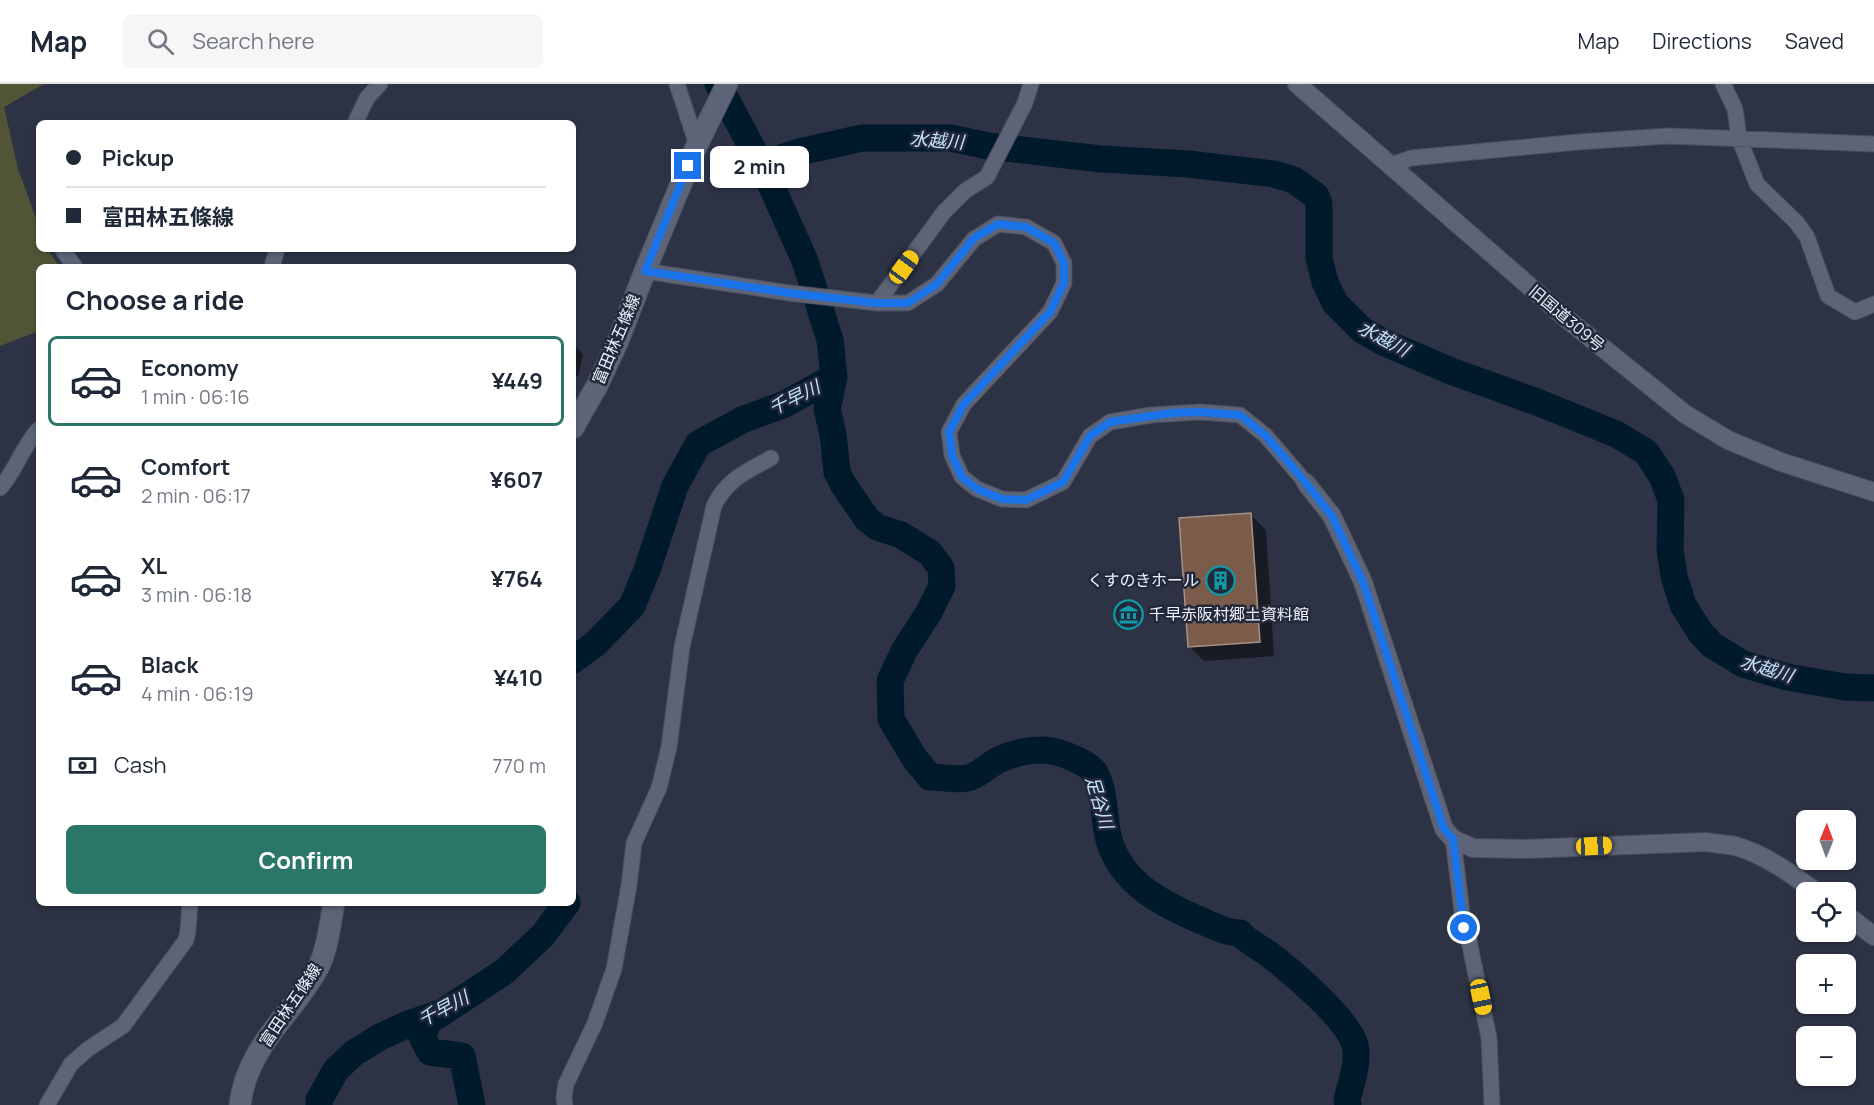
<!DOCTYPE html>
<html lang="en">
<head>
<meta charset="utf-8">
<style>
  body { margin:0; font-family:Manrope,"Noto Sans JP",sans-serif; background:#f6f6f7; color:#1f2937; height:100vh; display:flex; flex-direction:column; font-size:22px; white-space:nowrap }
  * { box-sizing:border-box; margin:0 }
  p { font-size:20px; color:#747a83 }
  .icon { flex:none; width:33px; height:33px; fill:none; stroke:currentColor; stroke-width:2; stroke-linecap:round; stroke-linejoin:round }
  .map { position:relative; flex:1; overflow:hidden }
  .side { position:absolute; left:36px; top:180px; width:540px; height:642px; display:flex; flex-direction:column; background:#fff; border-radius:9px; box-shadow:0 2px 4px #0004 }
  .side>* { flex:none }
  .guide { position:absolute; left:36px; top:36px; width:540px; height:132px; border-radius:9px; box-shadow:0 2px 4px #0004; display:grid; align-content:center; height:132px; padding:0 30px; background:#fff }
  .needle { width:39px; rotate:1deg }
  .controls { position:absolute; left:1796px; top:726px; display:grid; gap:12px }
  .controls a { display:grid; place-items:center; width:60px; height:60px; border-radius:9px; background:#fff; box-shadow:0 2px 4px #0004; font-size:30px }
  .end { position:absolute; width:27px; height:27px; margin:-14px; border:8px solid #1a73e8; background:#fff; box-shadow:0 0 0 3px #fff }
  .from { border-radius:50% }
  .bubble { position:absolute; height:42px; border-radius:9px; background:#fff; box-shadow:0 2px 4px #0004; font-size:20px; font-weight:700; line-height:42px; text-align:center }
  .car { position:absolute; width:18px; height:36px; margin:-18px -9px; border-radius:8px; box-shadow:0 0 4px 2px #0007; background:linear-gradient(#f5c518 24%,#345 0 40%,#f5c518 0 76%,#345 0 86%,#f5c518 0) }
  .guide b { display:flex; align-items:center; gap:21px; height:57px; font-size:22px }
  .guide b+b { border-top:2px solid #e0e1e3 }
  .guide i { width:15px; height:15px; background:#1f2937 }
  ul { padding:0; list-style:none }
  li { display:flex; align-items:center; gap:18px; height:90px; margin:0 12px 9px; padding:0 18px; border:3px solid transparent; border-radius:9px }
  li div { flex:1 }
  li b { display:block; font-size:22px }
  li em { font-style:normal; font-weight:700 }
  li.on { border-color:#2a7669 }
  li>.icon { width:54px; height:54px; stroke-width:1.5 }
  h2 { padding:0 30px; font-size:27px; line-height:72px }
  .pay { display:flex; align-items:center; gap:15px; height:66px; padding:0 30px; font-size:22px }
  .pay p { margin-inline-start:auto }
  .button { display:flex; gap:12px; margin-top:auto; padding:12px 30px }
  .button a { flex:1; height:69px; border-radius:9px; background:#2a7669; color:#fff; font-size:24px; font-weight:700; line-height:69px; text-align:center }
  header { display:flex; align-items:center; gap:36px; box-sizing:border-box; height:84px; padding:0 30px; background:#fff; border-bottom:2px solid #e0e1e3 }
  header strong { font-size:28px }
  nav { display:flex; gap:33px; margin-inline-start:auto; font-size:21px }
  .search { width:420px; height:54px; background:#f6f6f7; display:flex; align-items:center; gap:15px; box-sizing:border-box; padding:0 21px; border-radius:9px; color:#747a83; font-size:22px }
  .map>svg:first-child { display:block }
  .green { fill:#515536 }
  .shadow { fill:#0007 }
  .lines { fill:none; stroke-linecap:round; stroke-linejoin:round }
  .river { stroke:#001a2c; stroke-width:27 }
  .building { fill:#7b5b49; stroke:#a89185; stroke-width:1.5 }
  .minor-casing { stroke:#494f5d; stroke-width:17 }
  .tertiary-casing { stroke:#494f5d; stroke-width:20 }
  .secondary-casing { stroke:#494f5d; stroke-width:23 }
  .minor { stroke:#5d6478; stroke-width:15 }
  .tertiary { stroke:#5d6478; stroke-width:18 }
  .secondary { stroke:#5d6478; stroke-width:21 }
  .route { stroke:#1a73e8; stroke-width:8 }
  .labels { text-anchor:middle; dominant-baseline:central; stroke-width:5; stroke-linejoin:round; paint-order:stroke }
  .street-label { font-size:16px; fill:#edf2fd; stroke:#23293a }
  .poi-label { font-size:16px; fill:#edf2fd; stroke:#23293a; text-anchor:end }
  .water-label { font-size:18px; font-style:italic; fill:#c5e5fe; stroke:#23293a }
</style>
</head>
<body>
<header>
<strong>Map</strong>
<div class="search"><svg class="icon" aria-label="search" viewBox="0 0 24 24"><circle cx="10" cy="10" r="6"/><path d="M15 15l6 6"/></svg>Search here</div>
<nav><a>Map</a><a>Directions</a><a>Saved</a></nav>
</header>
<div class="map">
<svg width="1874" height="1021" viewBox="0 0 1874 1021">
  <rect width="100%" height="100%" fill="#2d3345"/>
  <path class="green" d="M0 0H44L4 23 18 85 39 143V165H47L60 183H39V247L0 262Z"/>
  <path class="shadow" d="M573 254 575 256 574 261 583 270 578 293 573 291Z
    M1251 431 1266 446 1274 572 1204 577 1189 562Z"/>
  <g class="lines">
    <path class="river" d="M718 0 768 94 805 177 830 256 834 293 827 325 833 350 837 388 843 400 867 435 877 443 901 451 930 469 941 484 942 502 929 528 904 567 890 597 891 635 915 675 930 693C942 693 961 697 971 693 981 689 989 681 998 676 1014 669 1034 664 1051 667 1063 669 1089 679 1095 689 1106 709 1103 735 1109 756 1122 800 1162 820 1202 837 1214 842 1226 849 1240 849 1246 857 1261 864 1270 871 1292 888 1348 935 1355 961 1359 979 1351 999 1347 1016L1348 1021
      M760 81 799 68 862 54H951L988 62 1101 75 1188 80 1274 90 1294 96 1316 112 1319 120V174L1325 198 1335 219 1362 246 1383 258 1451 287 1537 318 1616 350 1646 368 1662 392 1671 416 1670 466 1674 492 1683 521 1700 548 1712 561 1743 580 1787 593 1845 603 1874 604
      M573 576 595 560 632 522 647 486 675 402 698 360 742 336 785 320 834 293
      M442 929 429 936 422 953 430 968 462 972 472 1021
      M319 1021V1016L336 986 354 969 380 953 408 940 443 928 505 887 543 851 567 819"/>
  </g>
  <path class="building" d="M1251 429 1260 558 1188 563 1179 434Z"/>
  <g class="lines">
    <defs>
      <path id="minor" d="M677 0 697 61
        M1723 0 1735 25 1739 54 1757 100 1797 139 1807 153 1828 212 1855 228 1874 220
        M355 39 367 14 380 0
        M1391 81 1411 74 1578 58 1668 52 1874 60
        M62 165 75 183
        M272 183 277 165
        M645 187 789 209 877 219H908L937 200 974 155 998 140 1026 143 1054 159 1064 179V199L1050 228 964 320 949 348 952 371 962 393 977 405 1002 415 1026 416 1063 398 1090 352 1110 338 1151 331 1200 328 1240 331 1266 352 1306 399
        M877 219 944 128 965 107 987 93 1025 19 1031 0
        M0 404C16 387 22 362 39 345
        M1453 755 1464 844 1468 852 1489 954 1492 1021
        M47 1021 71 980 88 965 123 942 186 856 188 846 190 819
        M565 1021 564 1013 566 1000 595 939 614 885 629 801 634 759 659 704 669 663 682 563 714 422C727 395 746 388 771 374"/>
      <path id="tertiary" d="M1297 0 1567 235 1685 330 1728 356 1781 378 1874 408
        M1306 399 1332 432 1363 498 1444 745 1453 755 1473 764 1525 765 1707 758C1716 760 1726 760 1735 762 1764 770 1792 790 1816 808
        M1845 830 1874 852"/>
      <path id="secondary" d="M573 344 598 300 618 257 645 187 697 61 727 0
        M240 1021C244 980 271 948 296 917 304 906 313 894 319 882 328 863 330 840 334 819"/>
    </defs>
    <use href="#minor" class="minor-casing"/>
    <use href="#tertiary" class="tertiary-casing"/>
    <use href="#secondary" class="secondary-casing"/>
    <use href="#minor" class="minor"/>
    <use href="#tertiary" class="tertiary"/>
    <use href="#secondary" class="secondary"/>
  </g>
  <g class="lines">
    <path class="route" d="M688 82 645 187 789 209 877 219H908L937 200 974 154 998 140 1026 143 1054 159 1064 179V199L1050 228 964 320 949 348 952 371 962 393 977 405 1002 415 1026 416 1063 398 1090 352 1110 338 1171 329 1200 328 1240 331 1266 352 1306 399 1332 432 1363 498 1444 745 1453 755 1464 844"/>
  </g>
  <defs>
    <symbol id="building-ring" viewBox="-11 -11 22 22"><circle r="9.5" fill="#23293a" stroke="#0f9aa8" stroke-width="1.5"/><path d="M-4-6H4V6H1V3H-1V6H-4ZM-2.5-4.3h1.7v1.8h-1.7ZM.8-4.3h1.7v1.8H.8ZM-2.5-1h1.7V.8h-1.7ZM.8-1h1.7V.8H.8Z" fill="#0f9aa8"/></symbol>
    <symbol id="museum-ring" viewBox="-11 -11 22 22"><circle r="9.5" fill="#23293a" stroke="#0f9aa8" stroke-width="1.5"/><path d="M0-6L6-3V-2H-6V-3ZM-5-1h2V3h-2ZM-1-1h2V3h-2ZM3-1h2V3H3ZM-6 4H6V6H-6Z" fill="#0f9aa8"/></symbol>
  </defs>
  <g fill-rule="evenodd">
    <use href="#building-ring" x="1204" y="480" width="33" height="33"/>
    <use href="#museum-ring" x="1112" y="514" width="33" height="33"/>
  </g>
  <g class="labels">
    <g class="street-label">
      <text transform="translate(1567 234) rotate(40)">旧国道309号</text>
      <text transform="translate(616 255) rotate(-67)">富田林五條線</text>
      <text transform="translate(290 921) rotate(-56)">富田林五條線</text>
    </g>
    <g class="poi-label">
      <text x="1199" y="496">くすのきホール</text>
      <text x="1149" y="530" text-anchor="start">千早赤阪村郷土資料館</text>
    </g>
    <g class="water-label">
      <text transform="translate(937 56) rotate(4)">水越川</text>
      <text transform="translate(1384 254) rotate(28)">水越川</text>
      <text transform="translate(794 313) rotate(-26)">千早川</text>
      <text transform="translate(1767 584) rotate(17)">水越川</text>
      <text transform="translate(1100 718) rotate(73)">足谷川</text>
      <text transform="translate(443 924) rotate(-28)">千早川</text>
    </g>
  </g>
</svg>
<div class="controls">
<a><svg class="needle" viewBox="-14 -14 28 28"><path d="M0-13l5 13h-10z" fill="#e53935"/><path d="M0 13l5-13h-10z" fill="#747a83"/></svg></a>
<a><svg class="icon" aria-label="locate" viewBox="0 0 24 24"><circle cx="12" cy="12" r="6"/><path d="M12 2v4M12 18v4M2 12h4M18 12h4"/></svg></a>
<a>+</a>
<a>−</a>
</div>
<i class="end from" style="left:1464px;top:844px"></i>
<i class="end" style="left:688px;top:82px"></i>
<div class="bubble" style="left:710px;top:62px;width:99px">2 min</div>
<i class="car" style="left:904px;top:183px;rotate:36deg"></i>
<i class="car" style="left:1594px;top:762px;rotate:87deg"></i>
<i class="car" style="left:1481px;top:913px;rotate:168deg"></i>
<div class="guide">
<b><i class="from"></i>Pickup</b>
<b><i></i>富田林五條線</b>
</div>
<section class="side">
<h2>Choose a ride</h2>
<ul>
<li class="on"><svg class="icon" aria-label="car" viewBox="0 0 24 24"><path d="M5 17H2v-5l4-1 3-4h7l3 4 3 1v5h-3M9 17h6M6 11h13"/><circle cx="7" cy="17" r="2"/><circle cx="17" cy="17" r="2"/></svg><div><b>Economy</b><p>1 min · 06:16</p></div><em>¥449</em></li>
<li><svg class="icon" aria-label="car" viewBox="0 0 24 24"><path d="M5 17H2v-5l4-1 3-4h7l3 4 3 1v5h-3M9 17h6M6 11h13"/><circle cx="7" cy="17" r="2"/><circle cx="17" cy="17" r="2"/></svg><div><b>Comfort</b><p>2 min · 06:17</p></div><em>¥607</em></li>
<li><svg class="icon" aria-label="car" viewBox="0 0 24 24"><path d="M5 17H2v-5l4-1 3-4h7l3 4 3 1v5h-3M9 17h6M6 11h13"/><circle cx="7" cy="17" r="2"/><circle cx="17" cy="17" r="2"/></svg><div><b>XL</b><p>3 min · 06:18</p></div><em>¥764</em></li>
<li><svg class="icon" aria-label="car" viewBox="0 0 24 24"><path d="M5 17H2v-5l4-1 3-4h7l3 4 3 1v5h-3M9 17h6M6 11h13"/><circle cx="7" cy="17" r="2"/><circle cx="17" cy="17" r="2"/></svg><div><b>Black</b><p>4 min · 06:19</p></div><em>¥410</em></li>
</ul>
<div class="pay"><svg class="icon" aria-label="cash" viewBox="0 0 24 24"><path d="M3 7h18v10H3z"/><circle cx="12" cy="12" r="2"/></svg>Cash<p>770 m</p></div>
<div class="button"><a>Confirm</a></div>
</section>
</div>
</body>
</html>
